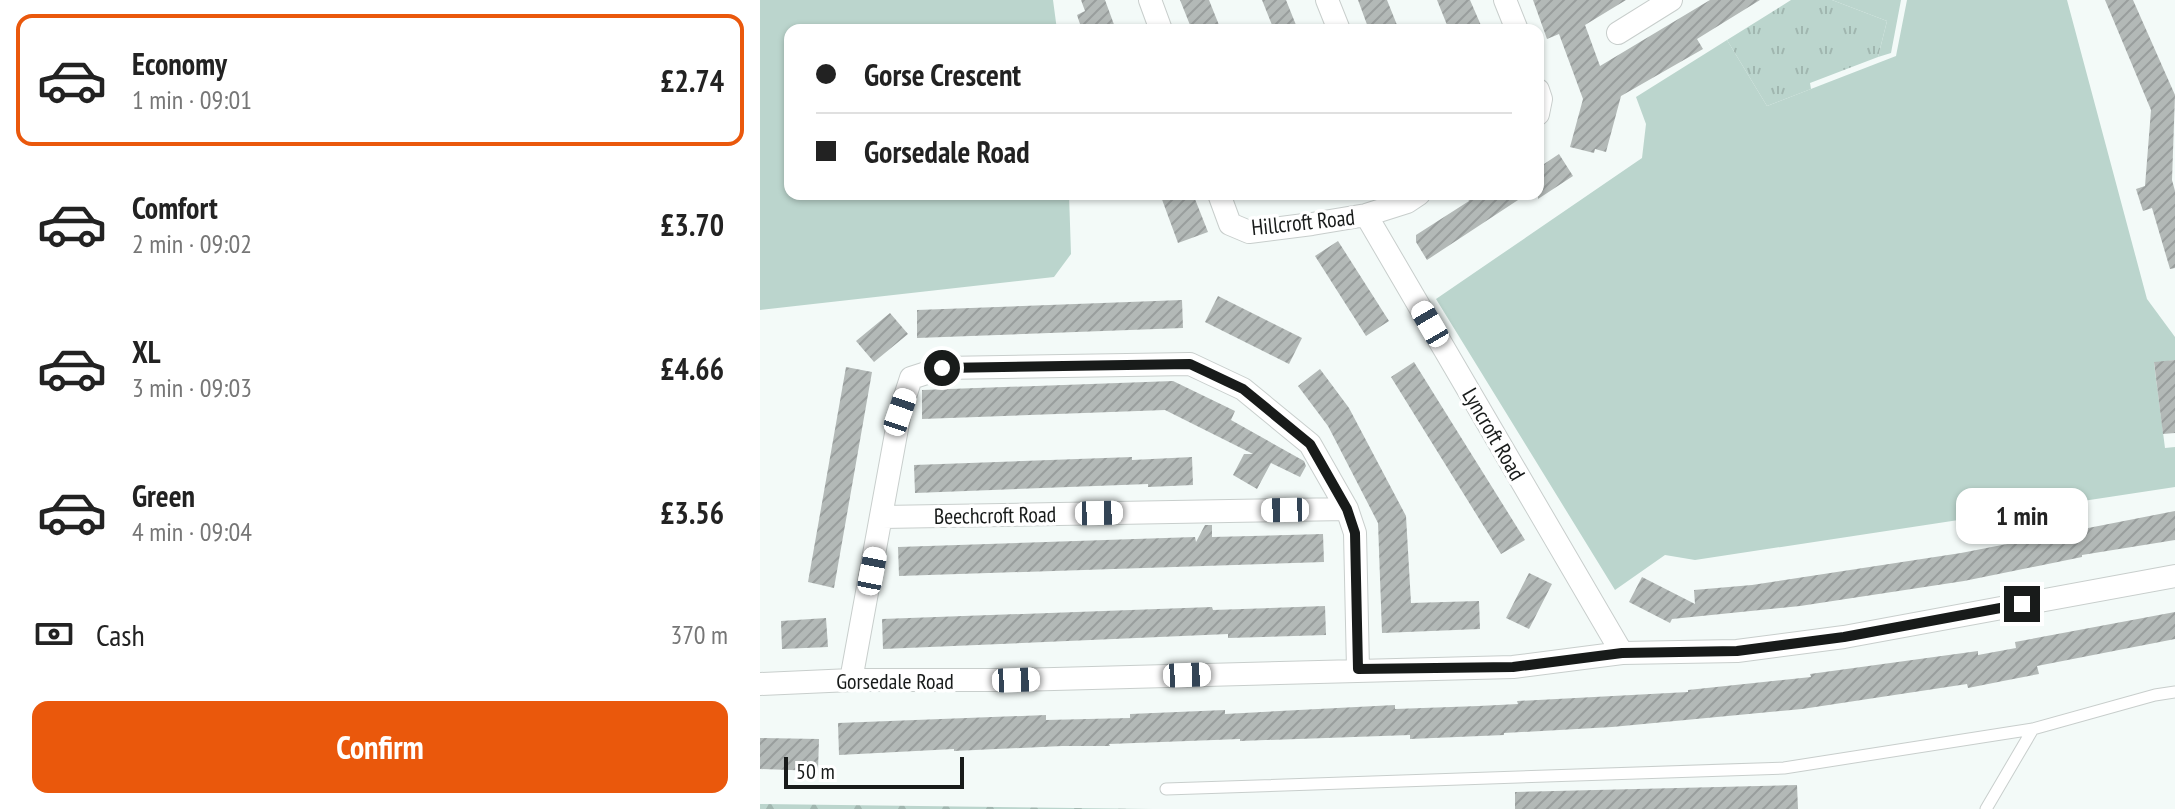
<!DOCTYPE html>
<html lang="en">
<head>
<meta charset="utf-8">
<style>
  body { margin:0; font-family:"PT Sans Narrow",sans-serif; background:#f2f2f2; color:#222; height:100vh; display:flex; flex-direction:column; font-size:30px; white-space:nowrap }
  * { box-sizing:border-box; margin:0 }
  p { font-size:26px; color:#767676 }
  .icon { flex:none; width:44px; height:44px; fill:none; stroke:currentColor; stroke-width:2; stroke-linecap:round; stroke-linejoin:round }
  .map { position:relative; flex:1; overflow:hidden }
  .sheet { display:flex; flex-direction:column; background:#fff; width:760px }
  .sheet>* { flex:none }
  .hud { position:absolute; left:24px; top:24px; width:760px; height:176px; border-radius:16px; box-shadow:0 2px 6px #0004; display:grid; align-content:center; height:176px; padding:0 32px; background:#fff }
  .scale { position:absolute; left:24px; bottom:20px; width:180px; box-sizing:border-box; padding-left:8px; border:4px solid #181b1a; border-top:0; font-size:22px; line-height:28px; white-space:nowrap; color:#181b1a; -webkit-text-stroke:6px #fff; paint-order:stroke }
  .end { position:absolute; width:36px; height:36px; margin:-18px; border:10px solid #181b1a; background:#fff; box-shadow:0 0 0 4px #fff }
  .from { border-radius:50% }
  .bubble { position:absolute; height:56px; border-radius:16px; background:#fff; box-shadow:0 2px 6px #0004; font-size:26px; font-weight:800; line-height:56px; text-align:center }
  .car { position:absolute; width:24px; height:48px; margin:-24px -12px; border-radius:10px; box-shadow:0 0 6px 2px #0007; background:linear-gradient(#fff 24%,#345 0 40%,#fff 0 76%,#345 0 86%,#fff 0) }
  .hud b { display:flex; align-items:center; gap:28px; height:76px; font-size:30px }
  .hud b+b { border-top:2px solid #e0e0e0 }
  .hud i { width:20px; height:20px; background:#222 }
  ul { padding:14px 0 0; list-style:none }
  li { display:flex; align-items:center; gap:24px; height:132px; margin:0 16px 12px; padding:0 16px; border:4px solid transparent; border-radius:16px }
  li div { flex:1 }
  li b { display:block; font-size:30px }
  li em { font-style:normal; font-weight:800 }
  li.on { border-color:#ea580c }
  li>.icon { width:72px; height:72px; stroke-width:1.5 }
  .pay { display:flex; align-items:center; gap:20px; height:88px; padding:0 32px; font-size:30px }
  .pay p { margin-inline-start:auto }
  .cta { display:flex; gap:16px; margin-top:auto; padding:16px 32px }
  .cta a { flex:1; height:92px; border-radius:16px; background:#ea580c; color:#fff; font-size:32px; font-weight:800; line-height:92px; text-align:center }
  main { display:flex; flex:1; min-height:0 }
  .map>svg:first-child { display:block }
  .green { fill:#bbd5cd }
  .forest { fill:url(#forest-firs) }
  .park { fill:url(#park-tufts) }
  .building { fill:url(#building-hatch) }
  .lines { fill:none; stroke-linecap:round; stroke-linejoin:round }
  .service-casing { stroke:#c8cecc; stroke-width:13 }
  .minor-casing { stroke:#c8cecc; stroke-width:24 }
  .service { stroke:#fff; stroke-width:11 }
  .minor { stroke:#fff; stroke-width:22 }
  .route { stroke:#181b1a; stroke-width:10 }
  .labels { text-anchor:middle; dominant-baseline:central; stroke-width:7; stroke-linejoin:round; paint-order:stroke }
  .street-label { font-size:22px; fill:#181b1a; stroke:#fff }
</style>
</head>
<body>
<main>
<section class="sheet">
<ul>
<li class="on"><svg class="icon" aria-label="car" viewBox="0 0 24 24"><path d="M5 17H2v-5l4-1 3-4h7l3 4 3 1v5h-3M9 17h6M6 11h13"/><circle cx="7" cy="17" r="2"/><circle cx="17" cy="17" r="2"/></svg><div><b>Economy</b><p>1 min · 09:01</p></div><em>£2.74</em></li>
<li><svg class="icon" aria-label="car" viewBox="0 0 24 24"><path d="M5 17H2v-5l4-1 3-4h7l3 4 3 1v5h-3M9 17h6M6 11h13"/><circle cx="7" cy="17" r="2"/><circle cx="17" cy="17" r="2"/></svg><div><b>Comfort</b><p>2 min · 09:02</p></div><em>£3.70</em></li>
<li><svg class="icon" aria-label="car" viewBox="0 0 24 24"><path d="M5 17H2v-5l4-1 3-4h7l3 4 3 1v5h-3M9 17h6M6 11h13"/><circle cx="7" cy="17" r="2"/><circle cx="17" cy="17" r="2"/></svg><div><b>XL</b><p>3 min · 09:03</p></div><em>£4.66</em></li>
<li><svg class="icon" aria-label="car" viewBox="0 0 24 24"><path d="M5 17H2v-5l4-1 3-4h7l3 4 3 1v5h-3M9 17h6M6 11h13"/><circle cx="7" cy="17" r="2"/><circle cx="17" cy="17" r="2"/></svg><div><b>Green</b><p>4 min · 09:04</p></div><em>£3.56</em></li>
</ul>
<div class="pay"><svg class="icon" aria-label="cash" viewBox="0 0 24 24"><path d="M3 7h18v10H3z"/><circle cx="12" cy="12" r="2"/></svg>Cash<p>370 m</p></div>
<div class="cta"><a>Confirm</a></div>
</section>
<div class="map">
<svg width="1415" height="809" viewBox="0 0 1415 809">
  <defs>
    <pattern id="forest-firs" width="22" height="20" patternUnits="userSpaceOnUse" patternTransform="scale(2)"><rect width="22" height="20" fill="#bbd5cd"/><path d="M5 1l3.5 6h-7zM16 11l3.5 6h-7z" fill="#a0b6af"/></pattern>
    <pattern id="park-tufts" width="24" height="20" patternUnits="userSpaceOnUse" patternTransform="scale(2)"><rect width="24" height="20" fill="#bbd5cd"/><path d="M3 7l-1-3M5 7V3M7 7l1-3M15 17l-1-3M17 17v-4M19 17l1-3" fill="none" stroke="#a0b6af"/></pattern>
    <pattern id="building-hatch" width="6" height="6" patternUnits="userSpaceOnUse" patternTransform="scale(2)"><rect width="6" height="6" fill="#b3b9b7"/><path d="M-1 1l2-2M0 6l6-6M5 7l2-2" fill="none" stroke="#999e9d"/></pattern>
  </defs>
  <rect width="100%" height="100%" fill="#f3faf8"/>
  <path class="green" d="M0 0H293L297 30H30V194H309L311 254 294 277 0 310Z
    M1072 0H1141L1131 53 1118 57 1127 21Z
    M1147 0H1307L1387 299 1415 337V360L1394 363 1405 448 1415 447V487L935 560 905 555 855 590 676 299 882 158 886 124 876 97 967 40 1007 106 1136 56Z"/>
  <path class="forest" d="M0 804 393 809H0Z"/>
  <path class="park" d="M1031 0H1072L1127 21 1118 57 1050 83 1051 89 1007 106 967 40Z"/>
  <path class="building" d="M321 0H345L356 30H322L317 15 325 11Z
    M420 0H449L461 30H432Z
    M502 0H526L538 30H514Z
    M598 0H627L639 30H609Z
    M677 0H710L723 30H689Z
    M773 0H866L825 25 840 66 950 0H1000L937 39 943 49 861 96 846 152 835 149 834 153 810 147 823 99 799 34 787 39Z
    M1345 0H1373L1415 95 1412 180 1415 191V268L1410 269 1392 208 1383 211 1376 189 1385 186 1391 110Z
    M799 154 813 176 778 199V168Z
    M400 194H433L448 232 418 243Z
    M705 194H767L667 260 656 242V235L709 201Z
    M578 241 629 321 606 336 555 256Z
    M458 296 542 338 529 364 445 322Z
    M422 300 423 328 157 338V310Z
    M130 313 148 334 114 362 96 341Z
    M1415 360V433L1403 434 1394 362Z
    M654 362 765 540 741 554 631 377Z
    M86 367 112 372 74 588 48 582Z
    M560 369 589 408 646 516 651 603 719 601 720 629 622 633 618 523 568 426 538 386Z
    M413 381 475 411 471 420 544 461 546 466 540 477 511 463 497 489 473 475 484 454H493L405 410 162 419V390Z
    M372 457V460L432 457 433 485 388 487V484L155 493 154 465Z
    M1415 511V540L1322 555V557L1204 581 1040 606 912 619 910 623 869 602 882 577 935 604 934 590 992 585 1201 553Z
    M445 525H452V537L563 534 564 562 139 576 138 547 435 537 436 542Z
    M769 573 792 584 769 629 746 618Z
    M565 606 566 635 468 638V634L123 649 122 619 452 607 453 610Z
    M1415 612V639L1277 666 1279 674 1243 681 1208 688 1207 684 1042 709 852 727 744 733V735L650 739V735L480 741V739L349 744 350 746H302L194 751V749L79 755 78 723 286 715V720L370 718V714L465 710V714L635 705V709L719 706 758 704 757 701 928 692V690L1051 677 1050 674 1218 651V655L1256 648 1255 642Z
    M66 618 68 647 22 649 21 621Z
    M0 738 59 739 58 771 0 769Z
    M1037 785 1038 809H755V792Z"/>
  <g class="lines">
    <defs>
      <path id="service" d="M406 789 1024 768 1273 729 1395 695 1415 692
        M1226 809 1273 729"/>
      <path id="minor" d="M390 0 401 30
        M567 0 579 30
        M745 0 757 30
        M858 33 911 0
        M778 90 781 99 778 114
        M459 194 470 224 489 232 552 224 606 215 647 202 659 194
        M606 215 862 653
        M122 517 587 509
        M91 680 140 412 151 378 182 368 430 364 483 389 550 444 587 509 595 533 598 669
        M0 684 91 680H256L753 667 862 653 977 651 1084 637 1415 576"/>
    </defs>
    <use href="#service" class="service-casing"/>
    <use href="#minor" class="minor-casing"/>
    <use href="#service" class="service"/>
    <use href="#minor" class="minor"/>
  </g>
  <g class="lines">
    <path class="route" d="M182 368 430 364 483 389 550 444 587 509 595 533 598 669 753 667 862 653 977 651 1084 637 1262 604"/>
  </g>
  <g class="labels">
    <g class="street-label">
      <text transform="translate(543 222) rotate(-6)">Hillcroft Road</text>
      <text transform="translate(734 434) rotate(60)">Lyncroft Road</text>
      <text transform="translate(235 515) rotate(-1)">Beechcroft Road</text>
      <text x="135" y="681">Gorsedale Road</text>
    </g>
  </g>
</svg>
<div class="scale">50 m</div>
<i class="end from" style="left:182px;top:368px"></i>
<i class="end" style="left:1262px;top:604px"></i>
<div class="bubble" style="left:1196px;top:488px;width:132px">1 min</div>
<i class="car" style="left:670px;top:324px;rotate:330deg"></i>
<i class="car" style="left:140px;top:412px;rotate:19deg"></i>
<i class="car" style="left:525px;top:510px;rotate:269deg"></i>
<i class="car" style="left:339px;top:513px;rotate:89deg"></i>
<i class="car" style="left:112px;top:571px;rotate:11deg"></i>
<i class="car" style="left:427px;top:675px;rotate:88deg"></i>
<i class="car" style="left:256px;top:680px;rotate:88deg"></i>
<div class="hud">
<b><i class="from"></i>Gorse Crescent</b>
<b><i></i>Gorsedale Road</b>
</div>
</div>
</main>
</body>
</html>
